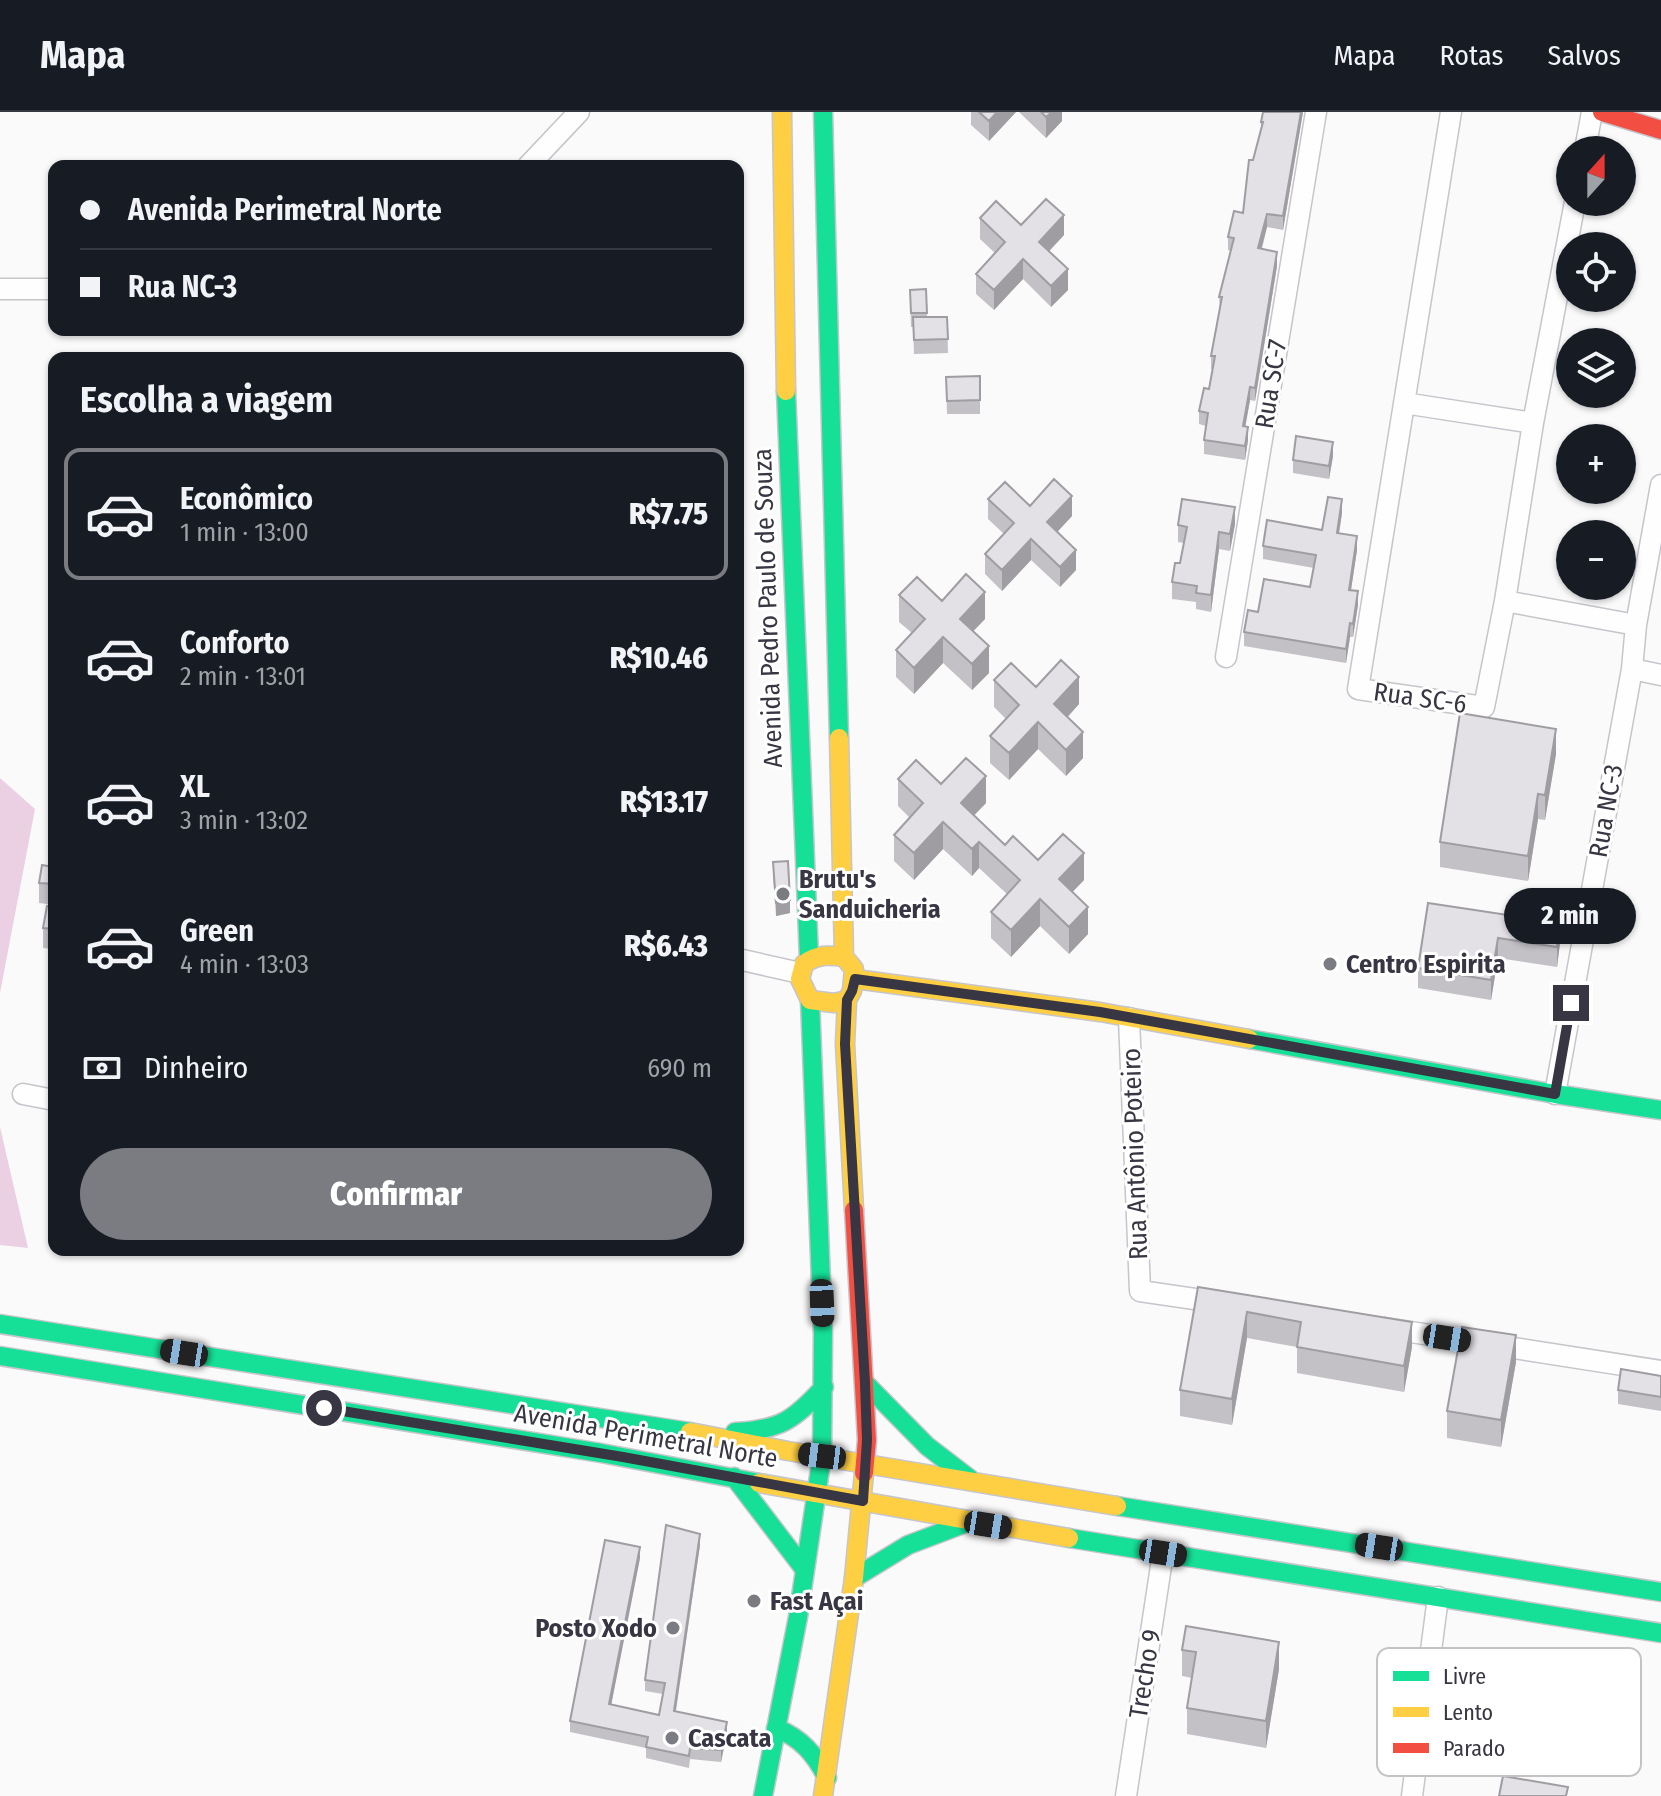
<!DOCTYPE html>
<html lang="pt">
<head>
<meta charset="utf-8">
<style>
  body { margin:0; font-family:"Fira Sans Condensed",sans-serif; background:#20242c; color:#f1f3f6; height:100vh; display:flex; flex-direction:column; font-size:30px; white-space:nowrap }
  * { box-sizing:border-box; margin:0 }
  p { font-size:26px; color:#9ea1a6 }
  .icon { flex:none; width:44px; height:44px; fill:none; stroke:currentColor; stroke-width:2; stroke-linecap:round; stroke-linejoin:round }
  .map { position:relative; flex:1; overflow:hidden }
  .drawer { position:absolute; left:48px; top:240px; width:696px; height:904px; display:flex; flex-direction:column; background:#171b24; border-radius:16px; box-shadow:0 2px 6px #0004 }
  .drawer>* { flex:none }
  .hud { position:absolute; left:48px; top:48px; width:696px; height:176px; border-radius:16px; box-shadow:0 2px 6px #0004; display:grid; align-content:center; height:176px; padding:0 32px; background:#171b24 }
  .needle { width:52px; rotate:21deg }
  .fabs { position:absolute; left:1556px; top:24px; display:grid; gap:16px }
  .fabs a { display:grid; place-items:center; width:80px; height:80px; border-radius:50%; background:#171b24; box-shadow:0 2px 6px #0004; font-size:40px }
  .end { position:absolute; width:36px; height:36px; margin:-18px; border:10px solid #373642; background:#fff; box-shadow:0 0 0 4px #fff }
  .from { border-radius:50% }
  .bubble { position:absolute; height:56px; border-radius:28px; background:#171b24; box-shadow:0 2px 6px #0004; font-size:26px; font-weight:800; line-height:56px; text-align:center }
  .car { position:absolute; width:24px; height:48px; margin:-24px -12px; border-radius:10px; box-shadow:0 0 6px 2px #0007; background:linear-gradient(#222 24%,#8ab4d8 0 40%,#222 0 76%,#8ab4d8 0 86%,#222 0) }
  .hud b { display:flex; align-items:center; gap:28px; height:76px; font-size:30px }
  .hud b+b { border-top:2px solid #363941 }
  .hud i { width:20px; height:20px; background:#f1f3f6 }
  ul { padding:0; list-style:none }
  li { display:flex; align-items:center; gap:24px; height:132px; margin:0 16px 12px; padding:0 16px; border:4px solid transparent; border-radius:16px }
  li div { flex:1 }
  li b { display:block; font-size:30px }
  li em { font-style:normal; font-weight:800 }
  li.active { border-color:#7b7b82 }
  li>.icon { width:72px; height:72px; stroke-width:1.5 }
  h2 { padding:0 32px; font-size:36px; line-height:96px }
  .pay { display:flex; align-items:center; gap:20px; height:88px; padding:0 32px; font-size:30px }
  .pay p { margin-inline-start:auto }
  .cta { display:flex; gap:16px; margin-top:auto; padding:16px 32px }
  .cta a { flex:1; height:92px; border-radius:48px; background:#7b7b82; color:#fff; font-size:32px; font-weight:800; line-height:92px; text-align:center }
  header { display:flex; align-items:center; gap:48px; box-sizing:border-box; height:112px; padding:0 40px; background:#171b24; border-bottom:2px solid #363941 }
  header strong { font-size:38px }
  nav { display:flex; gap:44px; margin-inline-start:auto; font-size:28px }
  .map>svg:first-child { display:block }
  .forest { fill:#ead0e2 }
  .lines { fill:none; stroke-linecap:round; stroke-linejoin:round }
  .street-casing { stroke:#c6c5cb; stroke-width:23 }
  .fast-casing { stroke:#c6c5cb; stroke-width:21 }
  .slow-casing { stroke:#c6c5cb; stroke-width:21 }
  .jam-casing { stroke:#c6c5cb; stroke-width:21 }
  .street { stroke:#fefefe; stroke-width:20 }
  .fast { stroke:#16e098; stroke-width:18 }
  .slow { stroke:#ffcf43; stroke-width:18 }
  .jam { stroke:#f24e42; stroke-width:18 }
  .wall { fill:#c3c1c6 }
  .shaded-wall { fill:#9f9da1 }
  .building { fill:#e3e0e6; stroke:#9f9da1; stroke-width:2 }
  .route { stroke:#373642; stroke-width:10 }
  .poi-dot { fill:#7b7b82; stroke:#fff; stroke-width:3 }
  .labels { text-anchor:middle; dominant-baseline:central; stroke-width:6; stroke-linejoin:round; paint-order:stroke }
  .street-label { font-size:26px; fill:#373642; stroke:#fff }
  .poi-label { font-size:26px; font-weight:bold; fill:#373642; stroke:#fff; text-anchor:start }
  .key { fill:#fff; stroke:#c3c3c6; stroke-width:2 }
  .key-label { font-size:22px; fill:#373642 }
</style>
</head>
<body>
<header>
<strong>Mapa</strong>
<nav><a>Mapa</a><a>Rotas</a><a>Salvos</a></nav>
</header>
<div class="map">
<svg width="1661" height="1684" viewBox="0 0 1661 1684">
  <rect width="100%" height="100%" fill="#fafafa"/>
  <path class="forest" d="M0 666 35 697 0 881Z
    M0 1015 28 1136 0 1133Z"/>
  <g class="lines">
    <defs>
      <path id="street" d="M1451 0 1358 577 1484 595 1505 489 1533 311 1575 90
        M1585 38 1592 0
        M528 54 579 0
        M0 177H54
        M1404 291 1533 311
        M1505 489 1636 513 1661 373
        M1226 545 1316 0
        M1632 557 1636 513
        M738 847 800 861
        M1129 906 1140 1179 1222 1191
        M23 982 54 988
        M1555 982 1632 557 1661 563
        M1385 1216 1661 1259
        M1126 1684 1163 1441
        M1412 1684 1438 1485"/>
      <path id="fast" d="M823 0 839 626
        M786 279 809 846
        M1249 927 1555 982 1661 998
        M0 1212 690 1320
        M0 1244 601 1341 759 1371
        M865 1271 927 1334 970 1367
        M735 1320C780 1318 794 1308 824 1275
        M734 1365 805 1458
        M1117 1394 1661 1480
        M1069 1426 1661 1521
        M854 1466 908 1433 966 1411
        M776 1616C801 1626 815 1642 827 1666
        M763 1684 798 1505 822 1344 823 1221 810 888"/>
      <path id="slow" d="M782 0 786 279
        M839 626 844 845
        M855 867 1100 900 1249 927
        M847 888 834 891 810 888 800 867 804 852C817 842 829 843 844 845L854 857 852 879 847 888 845 932 854 1098
        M690 1320 788 1339 1117 1394
        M759 1371 1069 1426
        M823 1684 854 1466 864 1361"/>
      <path id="jam" d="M1602 0 1661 18
        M854 1098 867 1328 864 1361"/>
    </defs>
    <use href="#street" class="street-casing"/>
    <use href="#fast" class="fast-casing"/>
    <use href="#slow" class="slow-casing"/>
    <use href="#jam" class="jam-casing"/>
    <use href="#street" class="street"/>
    <use href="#fast" class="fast"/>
    <use href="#slow" class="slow"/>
    <use href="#jam" class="jam"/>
  </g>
  <path class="wall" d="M971 0H1016L989 29 971 13Z
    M1019 0H1062V9L1046 26Z
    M1303 0 1283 118 1267 115 1262 137 1277 154 1255 289 1250 288 1245 314 1248 328 1245 348 1204 342V328L1206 314 1199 312V299L1209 277 1213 257H1211V244L1220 198 1219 185 1231 139 1228 138V125L1243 101 1253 48 1261 18V10Z
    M980 106 1021 113 1064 123 1049 139 1068 178 1051 195 1023 167 994 198 976 182V162L995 141 980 127Z
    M926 177 927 205H947L948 241 914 242 913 215H911L910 178Z
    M980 264V302H947L946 265Z
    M1333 344 1329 367 1293 361V348Z
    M988 387 1030 394 1072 404 1057 420 1076 458 1060 475 1031 448 1002 479 985 462V442L1004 422 988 407Z
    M1342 401 1339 421 1357 438 1351 478 1358 493 1353 525H1350L1346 551 1244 534V520L1258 500 1310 475 1314 456 1263 447V434L1322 418Z
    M1235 412 1230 439 1219 437 1211 500 1196 497V490L1172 487V470L1180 451 1184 431 1178 430V413Z
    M899 483 942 489 985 507 973 519 989 561 972 578 943 551 914 582 896 565V538L912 521 899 510Z
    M994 568 1036 575 1079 592 1068 605 1083 646 1066 664 1038 637 1009 668 990 651V624L1006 607 994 595Z
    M1556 642 1545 708 1538 707 1528 769 1440 755V730Z
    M898 667 941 672 986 691 974 703 1005 733 1084 768 1072 780 1088 822 1069 842 1040 814 1011 845 991 826V800L1007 782 979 756 972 764 943 737 914 768 894 749V723L910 706 898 694Z
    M773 750 790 801 776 804 773 764Z
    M54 755V793L39 791V771Z
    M1428 791 1560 831 1557 855 1498 846 1491 888 1418 876V856Z
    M54 795V852H51V837L43 836V816Z
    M1198 1175 1412 1235 1404 1280 1297 1261V1235L1247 1226 1232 1313 1180 1304V1278Z
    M1516 1250 1501 1335 1447 1326V1299Z
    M1661 1264V1299L1618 1292V1278Z
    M700 1433 676 1599 727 1621 721 1650 690 1647 689 1656 646 1646V1636L570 1620V1609L640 1446 611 1593 659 1603 663 1582 645 1579V1568Z
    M1182 1538 1279 1557 1266 1636 1187 1622V1596L1192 1566 1182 1564Z"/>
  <path class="shaded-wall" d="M997 0H1016L989 29V9Z
    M1052 0H1062V9L1046 26V5Z
    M1301 0H1303L1283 118V104Z
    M1267 102V115L1258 149V136Z
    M1064 103V123L1039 150V130Z
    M1277 140V154L1255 289V276Z
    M1023 147V167L994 198V178Z
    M1068 157V178L1051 195V174Z
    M1250 275V288L1243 328V314Z
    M1248 315V328L1245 348V334Z
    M1333 330V344L1329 367V354Z
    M1072 384V404L1047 431V410Z
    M1342 387V401L1337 434V421Z
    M1235 395V412L1230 439V422Z
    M1219 420V437L1211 500V483Z
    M1357 424V438L1349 491V478Z
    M1031 427V448L1002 479V458Z
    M1076 438V458L1060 475V455Z
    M1358 479V493L1353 525V512Z
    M985 480V507L960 533V507Z
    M1350 511V525L1346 551V537Z
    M943 525V551L914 582V556Z
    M989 534V561L972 578V552Z
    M1079 565V592L1054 619V592Z
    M1038 610V637L1009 668V641Z
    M1556 617V642L1545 708V683Z
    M1083 620V646L1066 664V638Z
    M986 664V691L961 717V691Z
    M1538 682V707L1528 769V744Z
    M943 710V737L914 768V741Z
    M979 730V756L972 764V737Z
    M1084 741V768L1059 794V767Z
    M1040 787V814L1011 845V818Z
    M790 788V801L776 804V791Z
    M1088 795V822L1069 842V815Z
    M1560 811V831L1557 855V835Z
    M1498 826V846L1491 888V868Z
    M1247 1200V1226L1232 1313V1287Z
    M1412 1210V1235L1404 1280V1254Z
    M1516 1223V1250L1501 1335V1308Z
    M700 1422V1433L674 1610V1599Z
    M640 1435V1446L609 1604V1592Z
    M1279 1530V1557L1266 1636V1609Z
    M727 1610V1621L721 1650V1638Z"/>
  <path class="building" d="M979 0H997L989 9Z
    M1041 0H1052L1046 5Z
    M1263 0H1301L1283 104 1267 102 1258 136 1277 140 1255 276 1250 275 1243 314 1248 315 1245 334 1204 328 1208 301 1199 299 1204 276 1209 277 1215 244H1211L1222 185H1219L1234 126 1228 125 1234 99 1243 101 1249 48H1253L1263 10H1261Z
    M1046 87 1064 103 1039 130 1068 157 1051 174 1023 147 994 178 976 162 1005 130 980 106 996 89 1021 113Z
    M926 177 927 201H911L910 178Z
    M913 205H947L948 227 914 228Z
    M980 264V288L947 289 946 265Z
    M1296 324 1333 330 1329 354 1293 348Z
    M1054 367 1072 384 1047 410 1076 438 1060 455 1031 427 1002 458 985 442 1014 411 988 387 1005 370 1030 394Z
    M1328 385 1342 387 1337 421 1357 424 1349 478 1358 479 1353 512 1350 511 1346 537 1244 520 1248 498 1258 500 1264 467 1310 475 1316 443 1263 434 1267 408 1322 418Z
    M1182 387 1235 395 1230 422 1219 420 1211 483 1196 481 1197 474 1172 470 1175 451H1180L1187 415 1178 413Z
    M966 462 985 480 960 507 989 534 972 552 943 525 914 556 896 538 925 507 899 483 917 465 942 489Z
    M1061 548 1079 565 1054 592 1083 620 1066 638 1038 610 1009 641 990 624 1019 593 994 568 1011 551 1036 575Z
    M1460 601 1556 617 1545 683 1538 682 1528 744 1440 730Z
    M966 646 986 664 961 691 1005 733 1013 724 1038 748 1063 722 1084 741 1059 767 1088 795 1069 815 1040 787 1011 818 991 800 1020 768 979 730 972 737 943 710 914 741 894 723 923 691 898 667 916 648 941 672Z
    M788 749 790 788 776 791 773 750Z
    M42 753 54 755V772L39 771Z
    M1428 791 1560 811 1557 835 1498 826 1491 868 1418 856Z
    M47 794 54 795V832H51L54 817 43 816Z
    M1198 1175 1412 1210 1404 1254 1297 1235 1301 1210 1247 1200 1232 1287 1180 1278Z
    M1462 1215 1516 1223 1501 1308 1447 1299Z
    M1621 1257 1661 1264V1285L1618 1278Z
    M666 1413 700 1422 674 1599 727 1610 721 1638 690 1636 689 1644 646 1635 648 1625 570 1609 605 1428 640 1435 609 1592 659 1603 665 1571 645 1568Z
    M1186 1514 1279 1530 1266 1609 1187 1596 1196 1540 1182 1538Z
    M1503 1664 1568 1675 1566 1684H1499Z"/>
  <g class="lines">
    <path class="route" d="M324 1296 623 1345 863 1389 867 1328 865 1271 845 932 847 888 852 879 855 867 1100 900 1555 982 1571 891"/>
  </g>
  <g class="poi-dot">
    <circle cx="783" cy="782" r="8"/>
    <circle cx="1330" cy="852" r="8"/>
    <circle cx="754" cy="1489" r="8"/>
    <circle cx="673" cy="1516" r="8"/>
    <circle cx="672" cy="1626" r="8"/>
  </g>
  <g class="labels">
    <g class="street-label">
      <text transform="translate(1271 272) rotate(-81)">Rua SC-7</text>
      <text transform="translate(768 496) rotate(-92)">Avenida Pedro Paulo de Souza</text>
      <text transform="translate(1420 586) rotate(8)">Rua SC-6</text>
      <text transform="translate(1606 699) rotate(-80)">Rua NC-3</text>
      <text transform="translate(1135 1042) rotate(-92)">Rua Antônio Poteiro</text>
      <text transform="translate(646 1324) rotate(10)">Avenida Perimetral Norte</text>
      <text transform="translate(1145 1562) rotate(-81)">Trecho 9</text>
    </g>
    <g class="poi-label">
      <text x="799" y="767">Brutu's<tspan x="799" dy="30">Sanduicheria</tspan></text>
      <text x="1346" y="852">Centro Espirita</text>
      <text x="770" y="1489">Fast Açai</text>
      <text x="657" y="1516" text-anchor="end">Posto Xodo</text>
      <text x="688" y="1626">Cascata</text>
    </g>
  </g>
  <rect x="1377" y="1536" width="264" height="128" rx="12" class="key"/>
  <rect x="1393" y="1559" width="36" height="10" fill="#16e098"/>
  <rect x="1393" y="1595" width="36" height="10" fill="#ffcf43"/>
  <rect x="1393" y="1631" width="36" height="10" fill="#f24e42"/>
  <g class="key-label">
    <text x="1443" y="1572">Livre</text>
    <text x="1443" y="1608">Lento</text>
    <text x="1443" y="1644">Parado</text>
  </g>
</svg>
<div class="fabs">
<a><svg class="needle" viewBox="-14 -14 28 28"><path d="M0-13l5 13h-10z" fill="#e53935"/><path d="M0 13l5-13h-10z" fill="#9ea1a6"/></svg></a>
<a><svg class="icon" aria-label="locate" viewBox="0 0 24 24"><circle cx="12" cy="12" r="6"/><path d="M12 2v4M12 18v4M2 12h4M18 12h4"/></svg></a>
<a><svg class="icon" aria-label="layers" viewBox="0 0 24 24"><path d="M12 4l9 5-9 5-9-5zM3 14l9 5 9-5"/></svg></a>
<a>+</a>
<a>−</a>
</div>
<i class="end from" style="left:324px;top:1296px"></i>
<i class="end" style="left:1571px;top:891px"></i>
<div class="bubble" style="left:1504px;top:776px;width:132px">2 min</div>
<i class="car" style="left:822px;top:1191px;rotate:178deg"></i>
<i class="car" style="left:1447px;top:1226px;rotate:99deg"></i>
<i class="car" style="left:184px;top:1241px;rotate:279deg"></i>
<i class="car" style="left:822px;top:1344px;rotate:277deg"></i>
<i class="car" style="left:988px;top:1413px;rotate:99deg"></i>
<i class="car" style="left:1379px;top:1435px;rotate:279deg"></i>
<i class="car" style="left:1163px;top:1441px;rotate:99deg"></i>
<div class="hud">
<b><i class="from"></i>Avenida Perimetral Norte</b>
<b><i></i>Rua NC-3</b>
</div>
<section class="drawer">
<h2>Escolha a viagem</h2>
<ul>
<li class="active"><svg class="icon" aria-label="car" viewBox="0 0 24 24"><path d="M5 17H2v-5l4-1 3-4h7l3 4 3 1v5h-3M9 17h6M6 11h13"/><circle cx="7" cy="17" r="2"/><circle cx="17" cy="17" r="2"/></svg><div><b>Econômico</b><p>1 min · 13:00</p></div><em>R$7.75</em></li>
<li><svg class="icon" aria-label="car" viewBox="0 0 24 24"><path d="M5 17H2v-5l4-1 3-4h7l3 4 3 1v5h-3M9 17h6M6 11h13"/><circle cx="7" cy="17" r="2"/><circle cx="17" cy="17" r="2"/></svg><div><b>Conforto</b><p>2 min · 13:01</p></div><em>R$10.46</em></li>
<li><svg class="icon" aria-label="car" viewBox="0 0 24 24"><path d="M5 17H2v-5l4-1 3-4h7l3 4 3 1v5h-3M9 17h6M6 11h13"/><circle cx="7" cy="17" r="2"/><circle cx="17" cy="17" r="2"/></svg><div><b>XL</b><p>3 min · 13:02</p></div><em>R$13.17</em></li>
<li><svg class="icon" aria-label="car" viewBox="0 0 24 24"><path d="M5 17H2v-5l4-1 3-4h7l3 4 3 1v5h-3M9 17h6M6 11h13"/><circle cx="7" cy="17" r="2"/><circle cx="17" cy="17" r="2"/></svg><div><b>Green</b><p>4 min · 13:03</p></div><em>R$6.43</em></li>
</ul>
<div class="pay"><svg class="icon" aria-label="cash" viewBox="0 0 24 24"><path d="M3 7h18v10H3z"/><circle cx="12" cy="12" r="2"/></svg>Dinheiro<p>690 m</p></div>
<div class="cta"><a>Confirmar</a></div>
</section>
</div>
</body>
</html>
